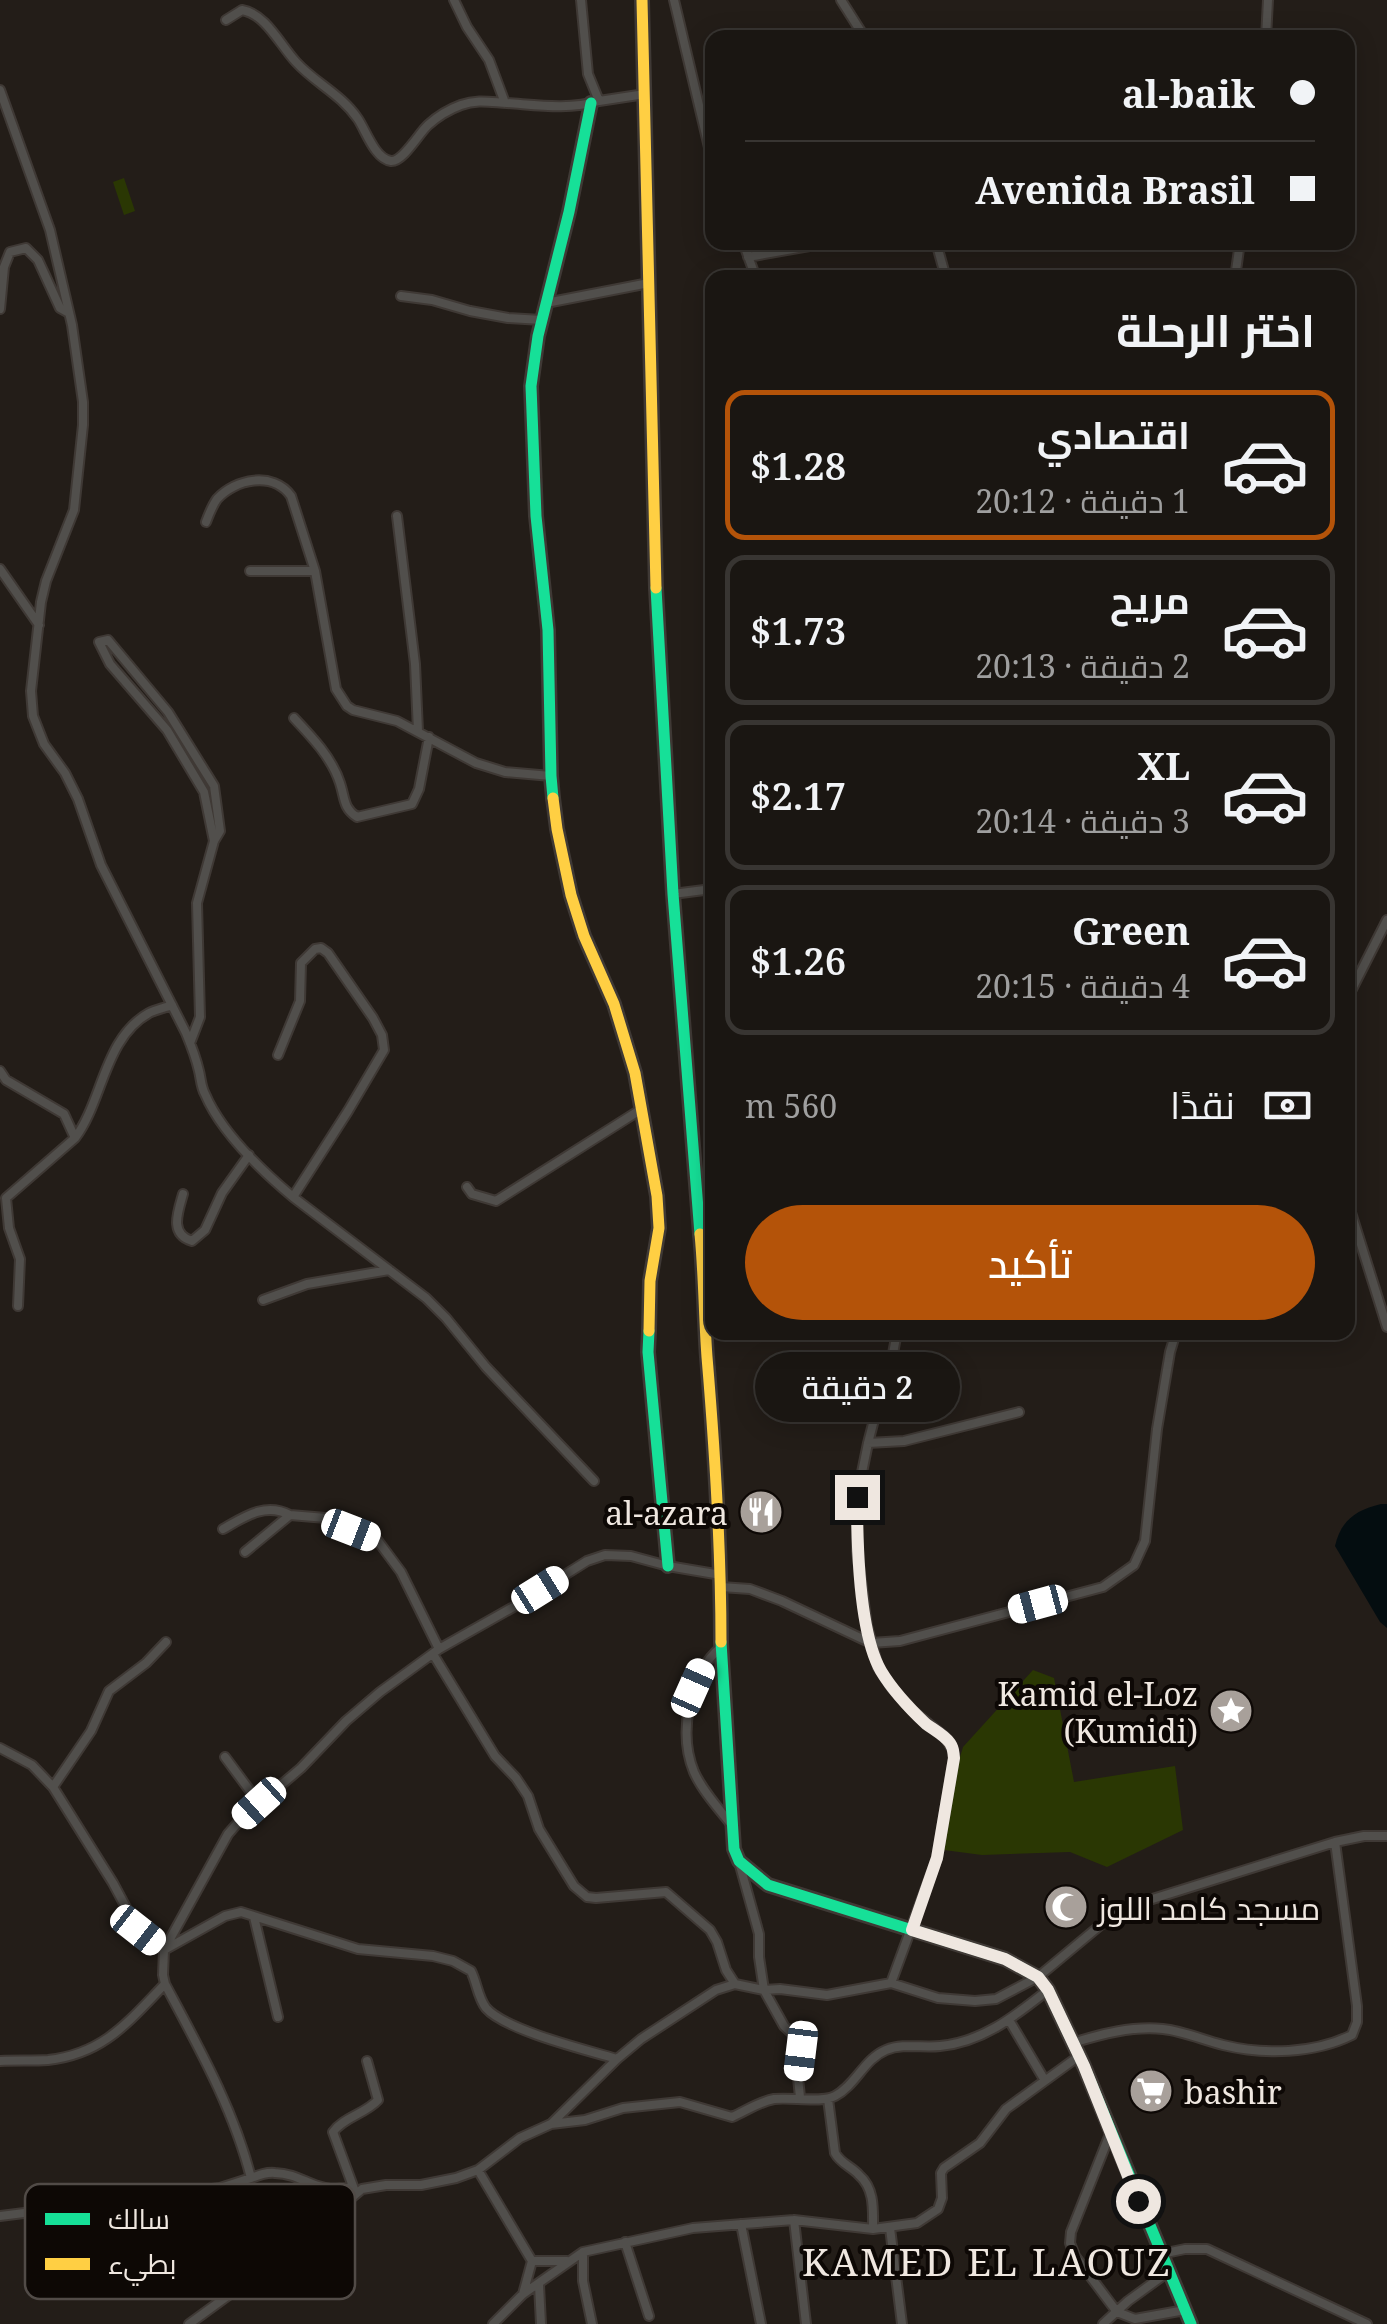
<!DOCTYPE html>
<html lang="ar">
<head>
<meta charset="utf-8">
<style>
  body { margin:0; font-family:"Noto Serif",Cairo,serif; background:#272320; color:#f1f3f6; direction:rtl; height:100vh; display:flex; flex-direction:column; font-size:38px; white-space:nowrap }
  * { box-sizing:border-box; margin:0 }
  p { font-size:32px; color:#9f9f9f }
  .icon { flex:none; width:55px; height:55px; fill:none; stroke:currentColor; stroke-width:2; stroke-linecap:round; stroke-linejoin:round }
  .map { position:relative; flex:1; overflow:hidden; direction:ltr }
  .details { position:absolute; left:705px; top:270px; width:650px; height:1070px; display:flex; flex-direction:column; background:#1a1612; border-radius:20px; box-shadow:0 5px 25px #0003,0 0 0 2px #383532; direction:rtl }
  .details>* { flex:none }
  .top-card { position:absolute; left:705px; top:30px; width:650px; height:220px; border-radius:20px; box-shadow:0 5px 25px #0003,0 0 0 2px #383532; direction:rtl; display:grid; align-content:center; height:220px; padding:0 40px; background:#1a1612 }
  .end { position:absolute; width:45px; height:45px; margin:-22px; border:12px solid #efe7e0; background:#111; box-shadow:0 0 0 5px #111 }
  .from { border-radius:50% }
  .bubble { position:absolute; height:70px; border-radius:35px; background:#1a1612; box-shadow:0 5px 25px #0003,0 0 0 2px #383532; font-size:32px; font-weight:600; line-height:70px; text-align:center; direction:rtl }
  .car { position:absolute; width:30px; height:60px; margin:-30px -15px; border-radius:12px; box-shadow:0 0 8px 2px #0007; background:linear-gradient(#fff 24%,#345 0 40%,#fff 0 76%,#345 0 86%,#fff 0) }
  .top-card b { display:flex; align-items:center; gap:35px; height:95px; font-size:38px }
  .top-card b+b { border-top:2px solid #383532 }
  .top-card i { width:25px; height:25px; background:#f1f3f6 }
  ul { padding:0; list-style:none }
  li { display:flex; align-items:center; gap:30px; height:150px; margin:0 20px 15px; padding:0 20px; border:5px solid #383532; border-radius:20px }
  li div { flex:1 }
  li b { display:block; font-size:38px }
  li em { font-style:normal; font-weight:600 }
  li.selected { border-color:#b45309 }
  li>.icon { width:90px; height:90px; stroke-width:1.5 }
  h2 { padding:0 40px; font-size:45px; line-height:120px }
  .pay { display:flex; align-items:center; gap:25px; height:110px; padding:0 40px; font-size:38px }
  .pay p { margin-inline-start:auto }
  .primary-button { display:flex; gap:20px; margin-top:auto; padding:20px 40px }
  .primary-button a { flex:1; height:115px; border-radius:60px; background:#b45309; color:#fff; font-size:40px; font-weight:600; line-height:115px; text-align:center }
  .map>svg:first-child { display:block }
  .green { fill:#2a3703 }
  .water { fill:#040d10 }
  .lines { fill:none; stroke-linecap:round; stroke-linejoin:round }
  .street-casing { stroke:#3f3935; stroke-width:12 }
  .fast-casing { stroke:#3f3935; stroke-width:16 }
  .slow-casing { stroke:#3f3935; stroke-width:16 }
  .street { stroke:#514f4c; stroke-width:8 }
  .fast { stroke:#16e098; stroke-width:11 }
  .slow { stroke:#ffcf43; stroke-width:11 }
  .route { stroke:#efe7e0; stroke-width:12 }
  .labels { text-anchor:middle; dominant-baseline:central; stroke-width:8; stroke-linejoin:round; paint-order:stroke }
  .poi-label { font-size:32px; fill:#efe7e0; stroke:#0d0805; text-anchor:end }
  .quarter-label { font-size:38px; letter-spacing:2.5px; fill:#efe7e0; stroke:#0d0805 }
  .key { fill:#0d0805; stroke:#514b47; stroke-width:2.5 }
  .key-label { font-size:28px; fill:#efe7e0 }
</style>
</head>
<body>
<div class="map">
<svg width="1387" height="2324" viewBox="0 0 1387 2324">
  <rect width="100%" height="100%" fill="#231d18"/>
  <path class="green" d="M124 178 135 211 124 215 113 182Z
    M1033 1670 1054 1678 1074 1782 1175 1766 1183 1830 1107 1867 1070 1852 982 1855 944 1850V1810L963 1747Z"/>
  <path class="water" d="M1381 1504H1387V1628L1380 1622 1335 1546C1341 1520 1356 1510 1381 1504Z"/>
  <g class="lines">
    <defs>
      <path id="street" d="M454 0 467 27 489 60 505 103
        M581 0 588 74 599 101 645 94
        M674 0 712 160
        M841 0 865 38
        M226 20 242 10C266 14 280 45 296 62 315 83 341 94 358 119 366 131 375 159 391 161 403 162 419 133 428 125 438 116 450 109 461 105 477 99 490 102 507 103 537 105 569 110 599 101
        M1266 38 1268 0
        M0 90 50 230 72 325 83 402V425L74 510 46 581 41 602 31 691 33 716 44 744 65 773 78 799 101 865 186 1033C191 1045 196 1058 199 1071 201 1079 201 1087 205 1094 221 1132 262 1171 293 1197
        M743 242 756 278
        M936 242 946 278
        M748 257 832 242
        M1235 278 1240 242
        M401 296 432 300 470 311 508 318 542 320
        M546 303 649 283
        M0 309 4 267 10 252 26 248 38 260 60 308 69 313
        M397 516 415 664 418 731
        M206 522C209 514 212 506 217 499 235 479 273 471 291 496L315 571
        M0 569 39 625
        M250 571H315L336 689 347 706 353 710 397 721 476 763 505 772 551 776
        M294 718C312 737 332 758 340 783 345 798 343 808 357 817L412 804 419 789 429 737
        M673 894 712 889
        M1348 997 1387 920
        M190 1043 200 1017 197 903 214 841 220 831 214 786 168 712 108 640 99 642 110 664 167 730 204 792 214 841
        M278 1055 300 1001 301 963 315 949 321 948 328 953 373 1018 382 1035 384 1050 348 1111 293 1197 426 1298 446 1318 486 1367 594 1481
        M0 1071 6 1080 64 1114 75 1138
        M467 1187 472 1194 496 1201 640 1110
        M183 1194C178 1212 169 1234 192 1241L205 1230 222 1193 249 1155
        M1348 1203 1387 1327
        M263 1300 307 1284 389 1270
        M18 1306 20 1259 9 1228 6 1198 75 1138C103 1101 104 1038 149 1013 155 1010 164 1008 172 1005
        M868 1443 904 1441 1019 1412
        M223 1529C244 1517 265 1502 290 1515
        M245 1552 290 1515 326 1518 378 1541 401 1572 439 1649
        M721 1587 750 1589 782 1601 871 1643 900 1641 1103 1587 1134 1565 1145 1541 1157 1429 1170 1352 1176 1332
        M721 1647C689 1674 678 1733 694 1772 702 1790 718 1808 731 1824
        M433 1654 495 1756 516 1778 528 1796 539 1829 574 1886 587 1897 596 1898 666 1892 710 1930 717 1942 726 1970 735 1984
        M0 1748 32 1765 53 1787 113 1883 138 1930 164 1950
        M225 1757 259 1803
        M53 1787 91 1731 109 1691 146 1663 166 1642
        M739 1862 759 1934V1957L764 1990 784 2026 796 2037 801 2051 798 2078 800 2097
        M254 1917 278 2017
        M164 1950 225 1916 241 1912 358 1949 433 1956 453 1961 471 1971C477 1983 478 1998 486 2008 505 2030 586 2050 617 2059
        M891 1983 937 1858 954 1758 953 1750 945 1737 914 1712 892 1688 878 1667 867 1626 857 1551V1497L868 1443 876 1412 887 1386 897 1332
        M1009 2020 1044 2079
        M1072 2043C1102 2034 1131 2026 1163 2029 1183 2031 1203 2040 1223 2045 1264 2055 1314 2054 1352 2035L1357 2022V2006L1335 1842
        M0 2061C16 2060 32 2061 48 2060 104 2054 129 2021 165 1984
        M828 2099 835 2153C841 2164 851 2166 859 2175 875 2189 873 2210 873 2229
        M551 2124 585 2120 623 2108 680 2102 732 2117C746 2111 758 2102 774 2099 791 2097 822 2103 835 2096 856 2085 864 2059 886 2050 903 2043 923 2048 940 2046 983 2042 1015 2016 1048 1990
        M1110 2134 1071 2232 1070 2243 1075 2256 1117 2312 1135 2319 1185 2310
        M478 2170 532 2261 523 2294
        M353 2187C313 2195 306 2174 275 2173 267 2172 259 2175 251 2178 234 2110 198 2046 165 1984L163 1975 164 1950 228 1834 242 1818 301 1768 346 1721 380 1692 439 1649 517 1605 587 1561 605 1555 631 1556 668 1566 721 1575
        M354 2189 333 2132C344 2117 365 2114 378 2100L367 2061
        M0 2216 220 2188 251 2178
        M794 2220 806 2324
        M741 2224 761 2324
        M890 2228 902 2324
        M625 2242 649 2316
        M583 2252V2281L592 2324
        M1161 2254 1185 2249H1207L1367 2324
        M532 2261H567
        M539 2285 541 2324
        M189 2324 233 2292 261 2267 292 2248 362 2189 386 2185H421L456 2178 478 2170 520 2138 551 2124 617 2059 641 2039 716 1990 735 1984 764 1990 780 1989 827 1995 891 1983 938 1998 975 2001 996 1999 1038 1977 1103 1923 1130 1906 1335 1842 1364 1836H1387
        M493 2324 523 2294 583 2252 693 2228 794 2220 873 2229 917 2223 938 2209 942 2198 941 2173 944 2168 980 2143 1006 2109 1079 2056
        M1103 2324 1128 2301 1168 2272"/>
      <path id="fast" d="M656 588 673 894 700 1234
        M553 798 551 776 548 630 536 516 531 386 538 336 569 212 591 103
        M649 1331 648 1352 668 1566
        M721 1642 734 1849 739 1861 768 1885 1005 1959 1038 1977 1048 1990 1084 2066 1191 2324"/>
      <path id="slow" d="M642 0 656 588
        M553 798 557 829 571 895 584 936 614 1004 635 1073 657 1196 659 1228 650 1281 649 1331
        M700 1234C704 1275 704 1316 707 1357 715 1452 721 1546 721 1642"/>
    </defs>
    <use href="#street" class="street-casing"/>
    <use href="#fast" class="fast-casing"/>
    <use href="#slow" class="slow-casing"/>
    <use href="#street" class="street"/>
    <use href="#fast" class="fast"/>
    <use href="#slow" class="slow"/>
  </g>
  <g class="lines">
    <path class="route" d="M857 1497C857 1542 859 1633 881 1671 893 1691 909 1708 926 1724 934 1730 944 1735 950 1743 954 1749 953 1751 954 1758L937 1858 912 1930 1005 1959 1038 1977 1048 1990 1084 2066 1138 2201"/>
  </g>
  <defs>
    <symbol id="restaurant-disc" viewBox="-11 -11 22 22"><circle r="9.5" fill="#a8a09a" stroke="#0d0805"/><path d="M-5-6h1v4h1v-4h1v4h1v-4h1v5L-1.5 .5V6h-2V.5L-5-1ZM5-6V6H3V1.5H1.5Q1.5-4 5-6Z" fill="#fff"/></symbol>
    <symbol id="sight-disc" viewBox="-11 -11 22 22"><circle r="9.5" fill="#a8a09a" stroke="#0d0805"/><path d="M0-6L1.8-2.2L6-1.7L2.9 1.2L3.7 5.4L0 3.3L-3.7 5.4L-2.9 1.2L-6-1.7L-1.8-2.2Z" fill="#fff"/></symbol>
    <symbol id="mosque-disc" viewBox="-11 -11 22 22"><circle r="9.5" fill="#a8a09a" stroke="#0d0805"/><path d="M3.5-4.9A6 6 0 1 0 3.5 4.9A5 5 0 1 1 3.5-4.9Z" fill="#fff"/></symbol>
    <symbol id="supermarket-disc" viewBox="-11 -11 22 22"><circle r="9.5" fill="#a8a09a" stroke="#0d0805"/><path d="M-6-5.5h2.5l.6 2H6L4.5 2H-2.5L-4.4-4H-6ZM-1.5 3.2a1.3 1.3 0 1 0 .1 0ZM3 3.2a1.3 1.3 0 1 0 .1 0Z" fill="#fff"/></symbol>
  </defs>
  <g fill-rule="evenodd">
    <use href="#restaurant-disc" x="736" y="1487" width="50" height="50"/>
    <use href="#sight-disc" x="1206" y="1686" width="50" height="50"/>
    <use href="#mosque-disc" x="1041" y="1882" width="50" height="50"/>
    <use href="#supermarket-disc" x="1126" y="2066" width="50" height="50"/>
  </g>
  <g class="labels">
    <g class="poi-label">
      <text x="728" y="1512">al-azara</text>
      <text x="1198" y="1693">Kamid el-Loz<tspan x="1198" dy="37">(Kumidi)</tspan></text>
      <text x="1098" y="1907" text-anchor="start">مسجد كامد اللوز</text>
      <text x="1184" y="2091" text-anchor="start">bashir</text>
    </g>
    <g class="quarter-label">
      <text x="987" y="2261">KAMED EL LAOUZ</text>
    </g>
  </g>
  <rect x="25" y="2184" width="330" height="115" rx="15" class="key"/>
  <rect x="45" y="2213" width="45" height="12" fill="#16e098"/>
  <rect x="45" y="2258" width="45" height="12" fill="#ffcf43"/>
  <g class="key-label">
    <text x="108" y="2229">سالك</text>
    <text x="108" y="2274">بطيء</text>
  </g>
</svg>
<i class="end from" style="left:1138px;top:2201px"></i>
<i class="end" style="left:857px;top:1497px"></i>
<div class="bubble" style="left:755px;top:1352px;width:205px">2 دقيقة</div>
<i class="car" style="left:351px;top:1530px;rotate:111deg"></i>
<i class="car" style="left:540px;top:1590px;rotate:58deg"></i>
<i class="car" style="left:1038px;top:1604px;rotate:255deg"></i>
<i class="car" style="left:693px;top:1688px;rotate:24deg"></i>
<i class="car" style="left:259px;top:1803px;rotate:228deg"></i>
<i class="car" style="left:138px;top:1930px;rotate:128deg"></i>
<i class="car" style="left:801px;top:2051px;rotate:187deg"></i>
<div class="top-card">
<b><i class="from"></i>al-baik</b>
<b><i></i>Avenida Brasil</b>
</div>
<section class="details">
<h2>اختر الرحلة</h2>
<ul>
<li class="selected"><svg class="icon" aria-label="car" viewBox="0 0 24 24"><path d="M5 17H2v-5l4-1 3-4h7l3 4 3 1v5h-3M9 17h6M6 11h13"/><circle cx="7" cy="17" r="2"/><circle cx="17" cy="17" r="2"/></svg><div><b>اقتصادي</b><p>1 دقيقة · 20:12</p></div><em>$1.28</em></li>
<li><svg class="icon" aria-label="car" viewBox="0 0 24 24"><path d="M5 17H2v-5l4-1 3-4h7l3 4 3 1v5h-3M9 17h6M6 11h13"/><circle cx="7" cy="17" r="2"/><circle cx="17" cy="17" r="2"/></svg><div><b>مريح</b><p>2 دقيقة · 20:13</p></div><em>$1.73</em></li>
<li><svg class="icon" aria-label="car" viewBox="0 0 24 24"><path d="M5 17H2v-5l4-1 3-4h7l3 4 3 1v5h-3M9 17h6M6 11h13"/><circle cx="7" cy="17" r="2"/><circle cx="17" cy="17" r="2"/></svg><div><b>XL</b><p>3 دقيقة · 20:14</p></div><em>$2.17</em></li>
<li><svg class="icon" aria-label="car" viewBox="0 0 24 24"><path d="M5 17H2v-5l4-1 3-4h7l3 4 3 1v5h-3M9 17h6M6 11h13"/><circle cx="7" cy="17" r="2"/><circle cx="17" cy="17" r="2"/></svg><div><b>Green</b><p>4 دقيقة · 20:15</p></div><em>$1.26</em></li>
</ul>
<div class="pay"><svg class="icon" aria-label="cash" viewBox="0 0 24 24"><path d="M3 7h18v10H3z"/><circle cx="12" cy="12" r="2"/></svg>نقدًا<p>560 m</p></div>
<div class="primary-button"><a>تأكيد</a></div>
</section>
</div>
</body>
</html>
